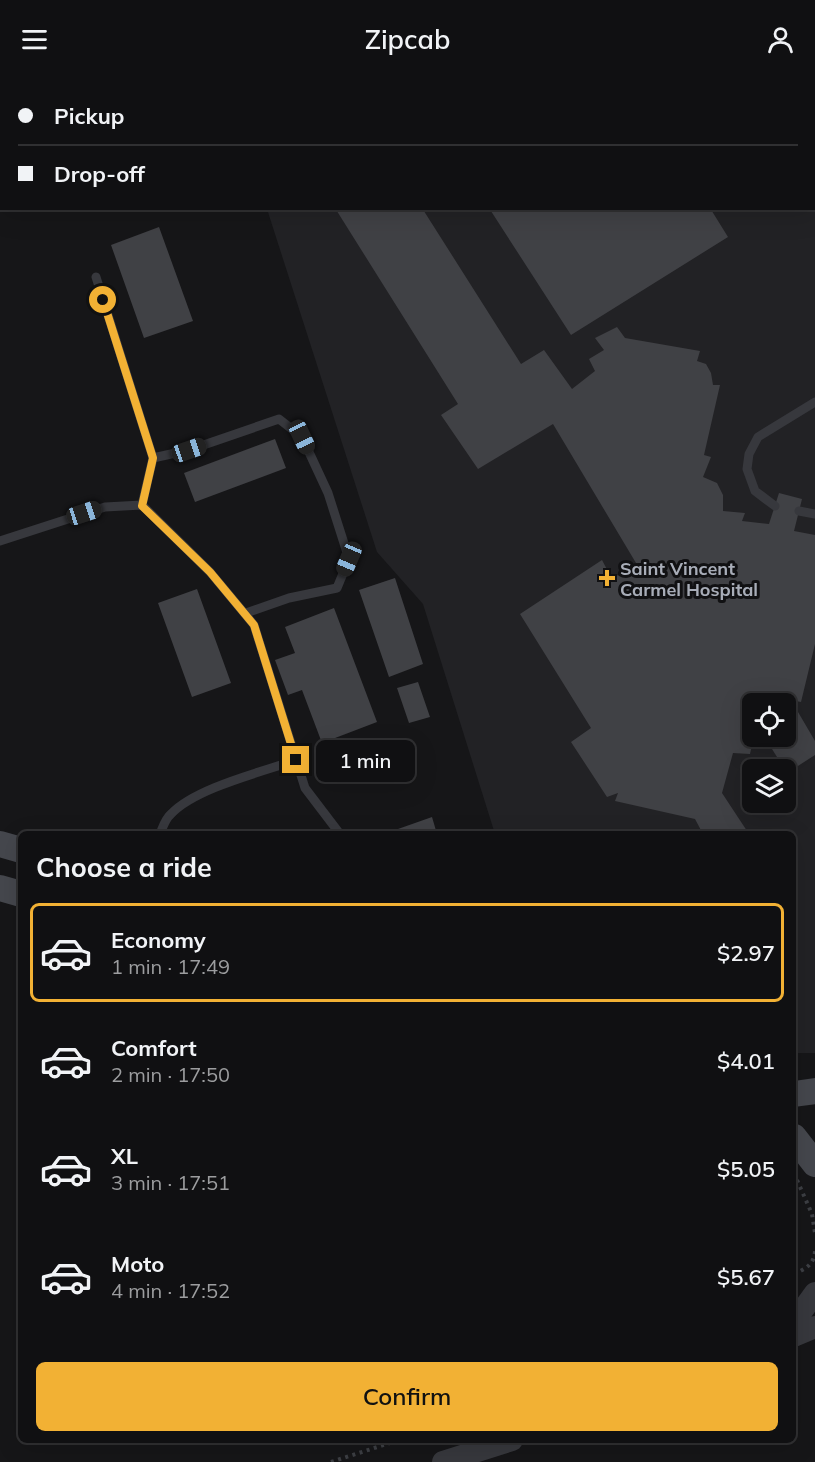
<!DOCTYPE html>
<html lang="en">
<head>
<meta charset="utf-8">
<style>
  body { margin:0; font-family:Mulish,sans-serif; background:#1e1e20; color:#f1f3f6; height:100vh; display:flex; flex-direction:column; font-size:22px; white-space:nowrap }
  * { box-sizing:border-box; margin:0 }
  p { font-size:20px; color:#9c9d9f }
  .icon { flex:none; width:33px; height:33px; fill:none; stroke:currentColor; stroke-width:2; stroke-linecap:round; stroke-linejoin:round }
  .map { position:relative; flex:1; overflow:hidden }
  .panel { position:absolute; left:18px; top:753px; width:778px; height:612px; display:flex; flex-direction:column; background:#101012; border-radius:9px; box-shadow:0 6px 24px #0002,0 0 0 2px #303032 }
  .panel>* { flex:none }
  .guide { position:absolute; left:0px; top:0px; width:816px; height:132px; box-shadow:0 6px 24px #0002,0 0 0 2px #303032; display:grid; align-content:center; height:132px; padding:0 18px; background:#101012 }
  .buttons { position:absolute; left:742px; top:615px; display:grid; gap:12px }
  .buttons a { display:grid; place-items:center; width:54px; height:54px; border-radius:9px; background:#101012; box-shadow:0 6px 24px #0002,0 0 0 2px #303032; font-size:30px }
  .end { position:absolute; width:27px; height:27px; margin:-14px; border:8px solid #f2b134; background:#111; box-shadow:0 0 0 3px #111 }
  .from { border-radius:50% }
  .bubble { position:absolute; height:42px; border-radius:9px; background:#101012; box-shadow:0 6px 24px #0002,0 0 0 2px #303032; font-size:20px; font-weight:600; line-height:42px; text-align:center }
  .car { position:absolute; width:18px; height:36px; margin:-18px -9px; border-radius:8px; box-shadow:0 0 4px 2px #0007; background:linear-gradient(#222 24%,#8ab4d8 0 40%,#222 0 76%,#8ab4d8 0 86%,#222 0) }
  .guide b { display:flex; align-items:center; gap:21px; height:57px; font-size:22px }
  .guide b+b { border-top:2px solid #303032 }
  .guide i { width:15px; height:15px; background:#f1f3f6 }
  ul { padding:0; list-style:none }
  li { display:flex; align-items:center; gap:18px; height:99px; margin:0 12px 9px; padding:0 6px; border:3px solid transparent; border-radius:9px }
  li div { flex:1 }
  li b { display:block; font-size:22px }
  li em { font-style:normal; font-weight:600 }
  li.selected { border-color:#f2b134 }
  li>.icon { width:54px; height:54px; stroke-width:1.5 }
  h2 { padding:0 18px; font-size:27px; line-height:72px }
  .cta { display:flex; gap:12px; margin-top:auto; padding:12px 18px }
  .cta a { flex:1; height:69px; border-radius:9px; background:#f2b134; color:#111; font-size:24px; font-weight:600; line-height:69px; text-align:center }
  header { display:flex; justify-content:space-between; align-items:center; height:78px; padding:0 18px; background:#101012; font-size:27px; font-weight:600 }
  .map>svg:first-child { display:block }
  .built { fill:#222225; fill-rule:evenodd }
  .building { fill:#404145; fill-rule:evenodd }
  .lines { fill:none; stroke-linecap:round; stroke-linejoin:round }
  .path { stroke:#3d3f44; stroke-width:4; stroke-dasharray:3 4.5; stroke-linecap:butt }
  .service { stroke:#37383d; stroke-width:9 }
  .tertiary { stroke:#37383d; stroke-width:22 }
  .secondary { stroke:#45474d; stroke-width:26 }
  .route { stroke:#f2b134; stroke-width:8 }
  .poi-dot { fill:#f2b134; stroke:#111113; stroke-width:2 }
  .labels { text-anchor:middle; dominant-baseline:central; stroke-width:6; stroke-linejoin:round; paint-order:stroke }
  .poi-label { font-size:18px; font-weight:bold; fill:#a8adb8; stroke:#111113; text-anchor:start }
</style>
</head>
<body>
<header><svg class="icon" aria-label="menu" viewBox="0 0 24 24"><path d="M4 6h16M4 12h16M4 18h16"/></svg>Zipcab<svg class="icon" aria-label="person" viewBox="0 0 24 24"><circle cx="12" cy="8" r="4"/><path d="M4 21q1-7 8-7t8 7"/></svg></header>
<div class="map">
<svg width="815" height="1384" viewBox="0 0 815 1384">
  <rect width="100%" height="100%" fill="#161618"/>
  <path class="built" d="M225 0H811L812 1 226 2Z
    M815 5V975H794V756H495L423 526 377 474 267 131 814 130ZM753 626H786V658H753ZM753 692H786V724H753Z"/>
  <path class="building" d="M335 130H422L521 286 544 272 572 311 595 293 589 281 604 272 595 260 617 249 625 260 700 273 697 283 706 286 711 295 713 307H720L704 377 711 379 703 399 717 405 723 417V433L745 435 742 443 769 446 779 415 802 421 794 453 815 457V566L801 624 791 622 815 663V677L787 695 772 671 752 667 750 676 733 675 722 715 749 756H703L695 741 615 723 618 715 607 719 571 664 591 650 520 536 602 482 612 501 636 485 553 346 478 391 441 337 458 326ZM753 626H786V658H753Z
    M489 130H710L728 159 571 257Z
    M159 149 193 243 144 260 111 167Z
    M275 361 286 390 195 424 184 395Z
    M395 500 423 586 389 599 359 512Z
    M197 511 231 605 192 619 158 525Z
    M334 530 377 644 322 665 302 612 288 617 275 582 295 575 285 549Z
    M418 604 430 639 409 645 397 610Z
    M432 739 437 756H400L398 751Z"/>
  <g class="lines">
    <path class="path" d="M797 1102 812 1136 815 1155
      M794 1196C805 1191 814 1187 815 1173
      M331 1384 399 1362"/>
    <path class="service" d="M96 199 153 380 142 427
      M153 380 189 372 279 341 302 359 328 415 349 481 337 510 289 520 246 535
      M775 428 755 413 747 391 749 376 758 359 815 324
      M799 433 815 436
      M0 463 105 429 142 427 210 494 254 547 305 710 340 756
      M160 756C163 749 165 741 171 736 195 710 262 694 296 682"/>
    <path class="tertiary" d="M794 1244 815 1215
      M794 1258 815 1249
      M443 1384 512 1362"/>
    <path class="secondary" d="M0 766 21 772
      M0 810 21 816
      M794 1016 815 1013
      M794 1059 815 1086"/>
  </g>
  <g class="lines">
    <path class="route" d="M103 222 153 380 142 428 210 494 254 547 296 682"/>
  </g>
  <path class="poi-dot" d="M604 491h6v6h6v6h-6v6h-6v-6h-6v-6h6z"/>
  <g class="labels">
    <g class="poi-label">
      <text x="620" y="490">Saint Vincent<tspan x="620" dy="21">Carmel Hospital</tspan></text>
    </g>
  </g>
</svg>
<div class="buttons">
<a><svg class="icon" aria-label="locate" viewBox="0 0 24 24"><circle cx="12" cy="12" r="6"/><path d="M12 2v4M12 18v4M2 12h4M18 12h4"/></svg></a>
<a><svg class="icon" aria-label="layers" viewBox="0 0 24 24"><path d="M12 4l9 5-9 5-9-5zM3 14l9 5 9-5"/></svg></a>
</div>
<i class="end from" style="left:103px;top:222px"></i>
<i class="end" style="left:296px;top:682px"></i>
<div class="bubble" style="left:316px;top:662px;width:99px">1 min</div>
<i class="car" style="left:302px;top:359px;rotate:155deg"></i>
<i class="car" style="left:189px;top:372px;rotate:71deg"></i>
<i class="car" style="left:84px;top:435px;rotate:72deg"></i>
<i class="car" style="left:349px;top:481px;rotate:203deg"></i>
<div class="guide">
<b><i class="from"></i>Pickup</b>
<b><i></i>Drop-off</b>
</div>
<section class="panel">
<h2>Choose a ride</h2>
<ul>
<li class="selected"><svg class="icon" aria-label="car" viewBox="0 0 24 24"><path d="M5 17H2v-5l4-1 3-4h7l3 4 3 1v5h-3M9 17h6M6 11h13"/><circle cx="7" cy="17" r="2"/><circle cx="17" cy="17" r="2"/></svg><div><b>Economy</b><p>1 min · 17:49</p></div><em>$2.97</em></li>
<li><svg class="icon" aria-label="car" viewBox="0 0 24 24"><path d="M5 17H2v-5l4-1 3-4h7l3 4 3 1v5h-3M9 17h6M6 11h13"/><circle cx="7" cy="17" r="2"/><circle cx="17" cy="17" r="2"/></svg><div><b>Comfort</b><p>2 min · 17:50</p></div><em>$4.01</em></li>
<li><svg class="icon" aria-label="car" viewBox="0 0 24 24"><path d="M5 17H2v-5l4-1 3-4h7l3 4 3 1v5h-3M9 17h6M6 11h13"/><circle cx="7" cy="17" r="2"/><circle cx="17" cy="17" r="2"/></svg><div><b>XL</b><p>3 min · 17:51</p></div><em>$5.05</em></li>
<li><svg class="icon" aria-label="car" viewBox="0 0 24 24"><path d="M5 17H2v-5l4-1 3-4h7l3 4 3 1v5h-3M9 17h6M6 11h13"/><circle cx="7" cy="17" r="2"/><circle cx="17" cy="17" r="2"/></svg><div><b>Moto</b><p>4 min · 17:52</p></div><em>$5.67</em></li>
</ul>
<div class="cta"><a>Confirm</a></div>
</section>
</div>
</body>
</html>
